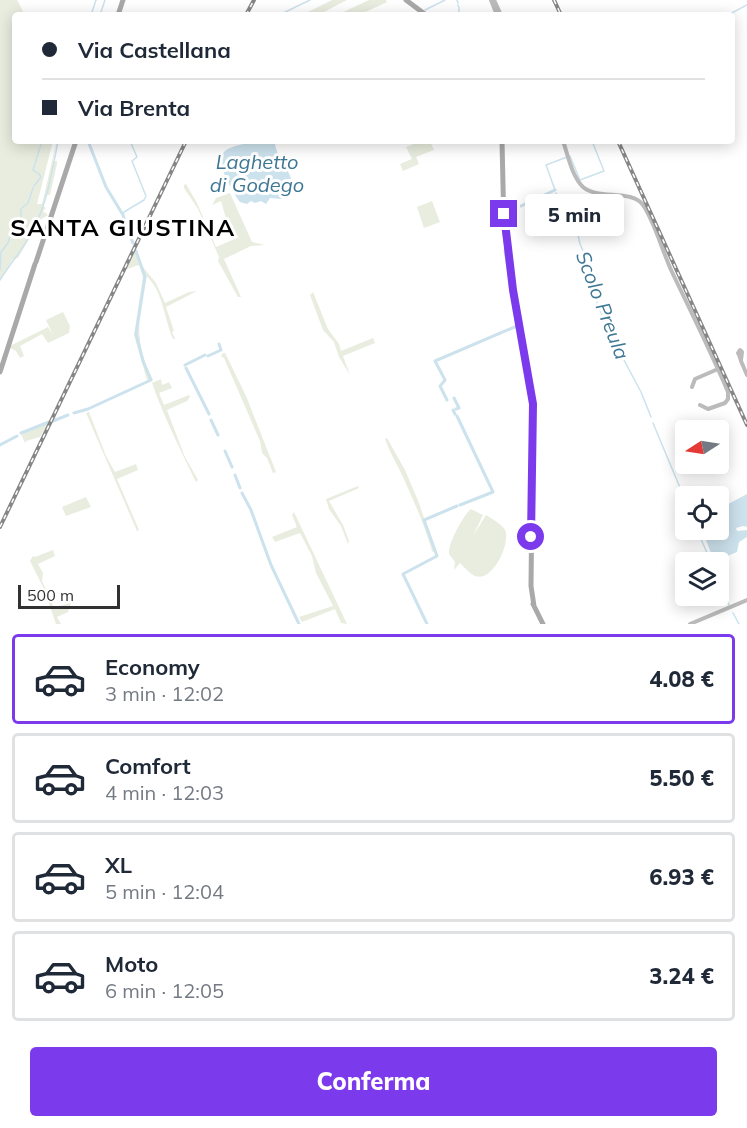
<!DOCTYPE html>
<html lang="it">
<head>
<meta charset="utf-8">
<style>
  body { margin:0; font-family:Mulish,sans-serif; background:#f6f6f7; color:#1f2937; height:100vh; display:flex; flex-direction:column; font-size:22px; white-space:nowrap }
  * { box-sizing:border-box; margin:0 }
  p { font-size:20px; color:#747a83 }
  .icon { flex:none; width:33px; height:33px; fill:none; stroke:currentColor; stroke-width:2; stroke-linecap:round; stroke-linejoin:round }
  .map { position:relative; height:624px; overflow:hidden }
  .panel { display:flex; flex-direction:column; background:#fff; flex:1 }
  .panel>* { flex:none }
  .banner { position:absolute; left:12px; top:12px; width:723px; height:132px; border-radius:6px; box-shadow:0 3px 15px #0003; display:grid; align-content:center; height:132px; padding:0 30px; background:#fff }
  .needle { width:39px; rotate:258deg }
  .buttons { position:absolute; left:675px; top:420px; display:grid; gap:12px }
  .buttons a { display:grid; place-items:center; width:54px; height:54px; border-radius:6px; background:#fff; box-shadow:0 3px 15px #0003; font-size:30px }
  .scale { position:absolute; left:18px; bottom:15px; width:102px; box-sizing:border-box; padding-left:6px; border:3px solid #313131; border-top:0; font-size:16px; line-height:21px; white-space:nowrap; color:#313131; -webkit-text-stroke:4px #fff; paint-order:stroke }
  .end { position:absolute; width:27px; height:27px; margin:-14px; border:8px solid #7c3aed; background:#fff; box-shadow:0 0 0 3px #fff }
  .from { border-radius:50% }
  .bubble { position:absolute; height:42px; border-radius:6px; background:#fff; box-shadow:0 3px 15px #0003; font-size:20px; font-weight:800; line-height:42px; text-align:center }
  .banner b { display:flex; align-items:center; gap:21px; height:57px; font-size:22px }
  .banner b+b { border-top:2px solid #e0e1e3 }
  .banner i { width:15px; height:15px; background:#1f2937 }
  ul { padding:10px 0 0; list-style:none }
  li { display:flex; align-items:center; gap:18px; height:90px; margin:0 12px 9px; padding:0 18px; border:3px solid #e0e1e3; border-radius:6px }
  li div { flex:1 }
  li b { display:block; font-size:22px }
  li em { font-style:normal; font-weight:800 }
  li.current { border-color:#7c3aed }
  li>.icon { width:54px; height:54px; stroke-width:1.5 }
  .primary-button { display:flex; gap:12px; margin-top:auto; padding:12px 30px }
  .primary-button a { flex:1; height:69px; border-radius:6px; background:#7c3aed; color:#fff; font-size:24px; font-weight:800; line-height:69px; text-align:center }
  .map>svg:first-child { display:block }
  .green { fill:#e8eddf }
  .water { fill:#cce2ed }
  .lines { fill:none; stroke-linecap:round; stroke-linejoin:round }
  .stream { stroke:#cce2ed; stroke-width:1.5 }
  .canal { stroke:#cce2ed; stroke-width:3 }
  .secondary { stroke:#bbb; stroke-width:4 }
  .primary { stroke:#a9a9a9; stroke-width:5 }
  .rail-casing { stroke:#868686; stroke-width:4 }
  .rail { stroke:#fff; stroke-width:1.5; stroke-dasharray:4.5; stroke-linecap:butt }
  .route { stroke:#7c3aed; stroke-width:8 }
  .labels { text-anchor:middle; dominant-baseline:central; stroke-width:6; stroke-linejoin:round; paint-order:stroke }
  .water-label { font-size:20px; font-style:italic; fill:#3e7794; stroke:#fff }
  .district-label { font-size:24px; font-weight:bold; letter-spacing:1.5px; fill:#000; stroke:#fff }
</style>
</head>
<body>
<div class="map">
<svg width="747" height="624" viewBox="0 0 747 624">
  <rect width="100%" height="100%" fill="#fff"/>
  <path class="green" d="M0 0H17L25 15H15V141H53L37 204H42L43 200 56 144 55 141H57L53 161H57V164L50 195H47L43 206 46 208 43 211 48 215 40 220 18 258 13 259 0 280Z
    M332 0H347L318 15H302Z
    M369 0H386L387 2 359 15H337Z
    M421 141H430L434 150 416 157 419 164 403 171 400 164 412 159 406 147Z
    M186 184 197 203 216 247 239 237C227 230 225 213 221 201L212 205 216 198 230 193 252 242 265 245 251 246 224 259 241 297H238L218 261 219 257 198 209 184 188V185Z
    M432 201 440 222 424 228 417 207Z
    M135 247 143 267 156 283 165 303 189 292 197 291 166 307 174 331 172 332 175 339H173C164 319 163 289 145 275 140 317 132 340 153 380L150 381 147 380 134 335 143 276 139 265 124 270Z
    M313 292 328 329 339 344 341 351 373 338 375 343 343 356 350 375 339 357 334 342 323 330 310 295Z
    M63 312 70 326 69 333 48 343 42 334 20 346 24 356 20 358 16 351 10 348V346L48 327 53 335 46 320Z
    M223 353H225L228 359 246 396 276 472 273 473 267 458 262 453 260 441 224 358 221 356Z
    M161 379 162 385 169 382 172 388 159 393 164 405 189 395 190 397 187 401 167 410 184 455 198 480 196 482C181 451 163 415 152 383Z
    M89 412 106 456 115 472 136 464 138 470 117 479 139 530 137 531 86 413Z
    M49 422 40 437 26 441 25 443 21 434 23 432Z
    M387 438 405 470 419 503 436 554 432 551C425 526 414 501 403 477 397 464 390 453 385 439Z
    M358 486 359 488 329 501 343 525 349 541 348 544 341 526 329 509 326 499Z
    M86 497 91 507 66 516 62 507Z
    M471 509 483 515 473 536 486 515C492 519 502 524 505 530 511 542 493 583 475 576 470 574 464 567 460 563L454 570 455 562 449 554C448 543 463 516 471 509Z
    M294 512 347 624 341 623 335 609 302 622 299 617 333 606 316 573 312 556 300 533 275 542 272 537 297 527 292 515Z
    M53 550 55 556 38 564 43 573 42 581 53 606 56 607 71 603 68 612 57 617 61 624H56L44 589 30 561 33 556 35 557Z"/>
  <path class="water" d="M257 141H275C274 158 298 174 291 193L281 199 270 198 266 204 261 201 255 203 251 201 247 204 240 202C233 193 213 160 225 151 230 146 249 143 257 141Z
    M747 494V527L743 526 736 528 737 531 747 530V537L739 542 737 552 718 560 711 553 702 530H718L719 509Z"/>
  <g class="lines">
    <path class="stream" d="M457 0 458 3
      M458 5V6
      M459 7V13
      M425 10 445 0
      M91 15 96 0
      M100 15 105 0
      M279 15 310 0
      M728 15 747 5
      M570 156 580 180 604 171 592 141
      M34 186 41 177 39 174 33 170 42 141
      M555 190 546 165 567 157
      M556 193 578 235 580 244 593 273 597 303 609 332 641 392 651 417
      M123 215 124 212 144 200 146 196 132 161 137 157 130 141
      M0 270 1 252 8 243 11 233 21 220V209L28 203 33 188
      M0 280C10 264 23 249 32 232 47 204 52 172 58 141
      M653 423 686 502
      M697 530 711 562
      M718 580 729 605
      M733 613 739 624"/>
    <path class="canal" d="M88 141 106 187 123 215 126 225
      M521 206 555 190
      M505 210 509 211 518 207
      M127 228 133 243
      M505 251 513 298
      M208 356 221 350 219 344
      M185 365 205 355
      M186 368 209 414
      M441 385 445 380 435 361 517 326
      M440 386 447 400
      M454 398 459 408 456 409
      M453 410 455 414
      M74 413 88 409 151 380 143 361 136 334 145 277 136 251
      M457 416 493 492 460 505
      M211 420 218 435
      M53 421 68 415
      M21 433 49 422
      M0 445 17 436
      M225 451 232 467
      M235 475 240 488
      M242 493 251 510 271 565 299 624
      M427 624 403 574 437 556 424 520 457 506"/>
    <path class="secondary" d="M491 0 497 15
      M494 0 501 15
      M563 141C568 155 572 177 583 187 598 200 632 189 643 205 654 220 663 253 672 272 691 312 711 352 728 392V399L725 403 708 409 700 405
      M741 360 742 352 740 350 738 353C740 356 740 358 741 361L747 375
      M692 387 695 379 718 369
      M690 624 747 600"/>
    <path class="primary" d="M406 0 426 15
      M118 15 123 0
      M502 141 504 228 533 410 531 586 534 606
      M36 262 76 141
      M0 372 35 264
      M533 604 543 624"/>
    <defs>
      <path id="rail" d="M554 0 561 15
        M246 15 254 0
        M618 141 747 425
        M0 527 186 141"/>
    </defs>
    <use href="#rail" class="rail-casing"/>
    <use href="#rail" class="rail"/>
  </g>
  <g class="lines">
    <path class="route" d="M504 214 513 290 533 404 531 537"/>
  </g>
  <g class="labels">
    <g class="water-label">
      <text x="257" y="161">Laghetto<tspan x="257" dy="23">di Godego</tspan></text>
      <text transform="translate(603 305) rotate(69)">Scolo Preula</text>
    </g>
    <g class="district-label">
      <text x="123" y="227">SANTA GIUSTINA</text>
    </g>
  </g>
</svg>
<div class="buttons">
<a><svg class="needle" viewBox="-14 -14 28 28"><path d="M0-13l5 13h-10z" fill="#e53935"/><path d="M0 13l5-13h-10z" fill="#747a83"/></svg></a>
<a><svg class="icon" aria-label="locate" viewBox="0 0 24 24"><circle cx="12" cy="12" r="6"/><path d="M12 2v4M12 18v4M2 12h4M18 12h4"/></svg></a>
<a><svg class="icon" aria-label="layers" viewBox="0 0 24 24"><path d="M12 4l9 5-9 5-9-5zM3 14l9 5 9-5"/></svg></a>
</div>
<div class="scale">500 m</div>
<i class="end from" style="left:531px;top:537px"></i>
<i class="end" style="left:504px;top:214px"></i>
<div class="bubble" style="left:525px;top:194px;width:99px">5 min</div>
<div class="banner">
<b><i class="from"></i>Via Castellana</b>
<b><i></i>Via Brenta</b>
</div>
</div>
<section class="panel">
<ul>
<li class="current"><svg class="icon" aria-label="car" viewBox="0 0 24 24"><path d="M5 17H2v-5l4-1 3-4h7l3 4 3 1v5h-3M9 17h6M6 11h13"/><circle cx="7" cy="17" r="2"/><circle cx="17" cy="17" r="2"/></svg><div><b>Economy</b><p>3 min · 12:02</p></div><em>4.08 €</em></li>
<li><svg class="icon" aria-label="car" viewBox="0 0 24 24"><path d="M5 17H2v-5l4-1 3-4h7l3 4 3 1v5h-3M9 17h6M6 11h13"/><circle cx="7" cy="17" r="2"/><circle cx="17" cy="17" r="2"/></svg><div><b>Comfort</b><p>4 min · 12:03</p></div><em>5.50 €</em></li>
<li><svg class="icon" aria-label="car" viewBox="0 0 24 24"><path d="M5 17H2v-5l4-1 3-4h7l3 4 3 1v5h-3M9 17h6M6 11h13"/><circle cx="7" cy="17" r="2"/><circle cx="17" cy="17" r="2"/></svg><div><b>XL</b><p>5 min · 12:04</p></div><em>6.93 €</em></li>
<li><svg class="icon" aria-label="car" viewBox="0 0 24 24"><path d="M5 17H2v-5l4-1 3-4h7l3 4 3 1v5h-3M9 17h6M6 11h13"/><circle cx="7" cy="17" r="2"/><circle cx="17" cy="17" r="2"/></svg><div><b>Moto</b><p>6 min · 12:05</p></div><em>3.24 €</em></li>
</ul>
<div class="primary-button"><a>Conferma</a></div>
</section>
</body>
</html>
